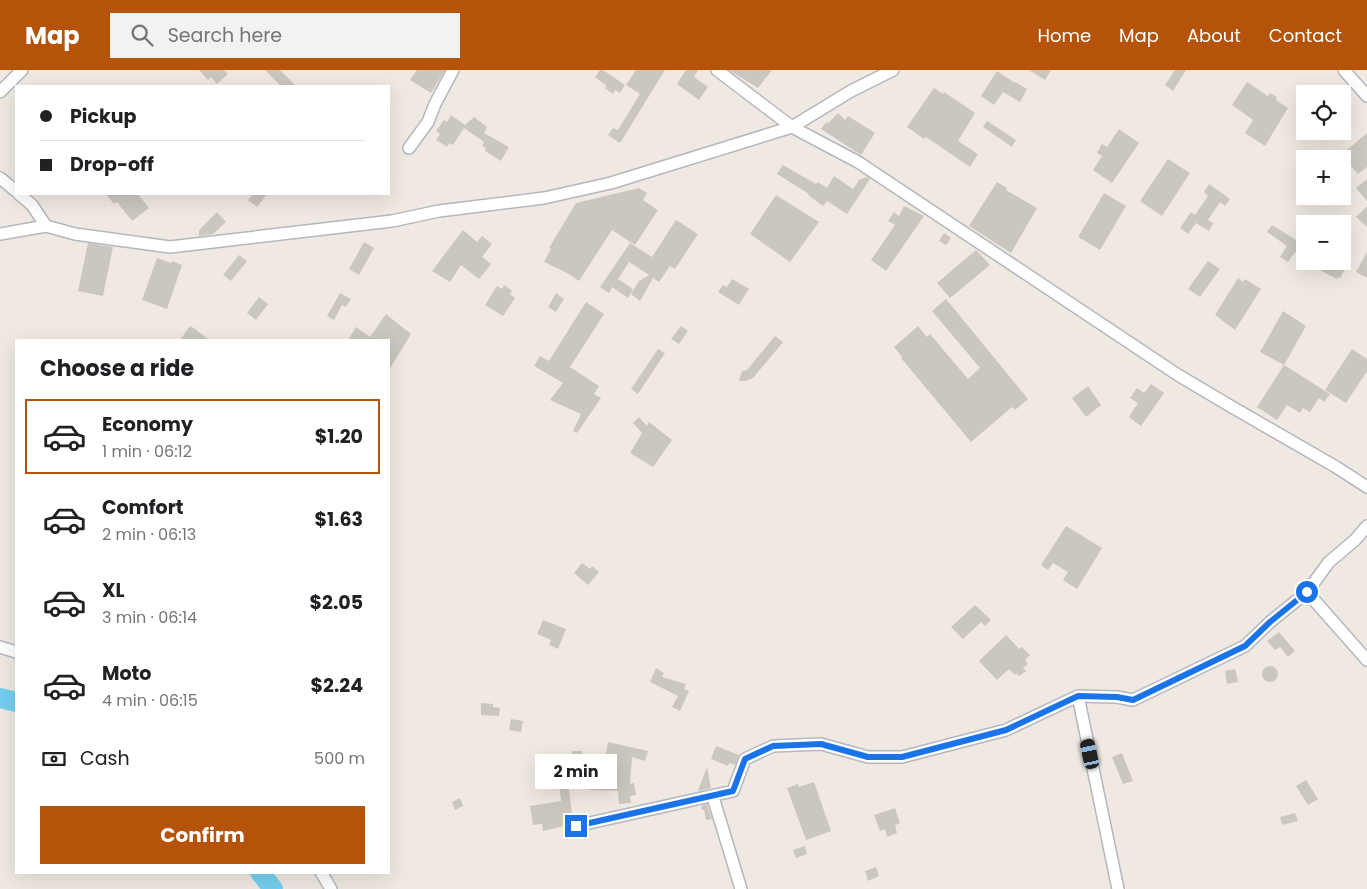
<!DOCTYPE html>
<html lang="en">
<head>
<meta charset="utf-8">
<style>
  body { margin:0; font-family:Poppins,sans-serif; background:#f2f2f2; color:#202124; height:100vh; display:flex; flex-direction:column; font-size:19px; white-space:nowrap }
  * { box-sizing:border-box; margin:0 }
  p { font-size:16px; color:#757577 }
  .icon { flex:none; width:28px; height:28px; fill:none; stroke:currentColor; stroke-width:2; stroke-linecap:round; stroke-linejoin:round }
  .map { position:relative; flex:1; overflow:hidden }
  .side { position:absolute; left:15px; top:269px; width:375px; height:535px; display:flex; flex-direction:column; background:#fff; border-radius:0px; box-shadow:0 5px 20px #0002 }
  .side>* { flex:none }
  .guide { position:absolute; left:15px; top:15px; width:375px; height:110px; border-radius:0px; box-shadow:0 5px 20px #0002; display:grid; align-content:center; height:110px; padding:0 25px; background:#fff }
  .controls { position:absolute; left:1296px; top:15px; display:grid; gap:10px }
  .controls a { display:grid; place-items:center; width:55px; height:55px; border-radius:0px; background:#fff; box-shadow:0 5px 20px #0002; font-size:25px }
  .end { position:absolute; width:22px; height:22px; margin:-11px; border:6px solid #1a73e8; background:#fff; box-shadow:0 0 0 2px #fff }
  .from { border-radius:50% }
  .bubble { position:absolute; height:35px; border-radius:0px; background:#fff; box-shadow:0 5px 20px #0002; font-size:16px; font-weight:700; line-height:35px; text-align:center }
  .car { position:absolute; width:15px; height:30px; margin:-15px -8px; border-radius:6px; box-shadow:0 0 4px 1px #0007; background:linear-gradient(#222 24%,#8ab4d8 0 40%,#222 0 76%,#8ab4d8 0 86%,#222 0) }
  .guide b { display:flex; align-items:center; gap:18px; height:48px; font-size:19px }
  .guide b+b { border-top:1px solid #e0e0e0 }
  .guide i { width:12px; height:12px; background:#202124 }
  ul { padding:0; list-style:none }
  li { display:flex; align-items:center; gap:15px; height:75px; margin:0 10px 8px; padding:0 15px; border:2px solid transparent; border-radius:0px }
  li div { flex:1 }
  li b { display:block; font-size:19px }
  li em { font-style:normal; font-weight:700 }
  li.selected { border-color:#b45309 }
  li>.icon { width:45px; height:45px; stroke-width:1.5 }
  h2 { padding:0 25px; font-size:22px; line-height:60px }
  .pay { display:flex; align-items:center; gap:12px; height:55px; padding:0 25px; font-size:19px }
  .pay p { margin-inline-start:auto }
  .primary-button { display:flex; gap:10px; margin-top:auto; padding:10px 25px }
  .primary-button a { flex:1; height:58px; border-radius:0px; background:#b45309; color:#fff; font-size:20px; font-weight:700; line-height:58px; text-align:center }
  header { display:flex; align-items:center; gap:30px; box-sizing:border-box; height:70px; padding:0 25px; background:#b45309; color:#fff }
  header strong { font-size:24px }
  nav { display:flex; gap:28px; margin-inline-start:auto; font-size:18px }
  .search { width:350px; height:45px; background:#f2f2f2; display:flex; align-items:center; gap:12px; box-sizing:border-box; padding:0 18px; border-radius:0px; color:#757577; font-size:19px }
  .map>svg:first-child { display:block }
  .lines { fill:none; stroke-linecap:round; stroke-linejoin:round }
  .river { stroke:#75cff0; stroke-width:20 }
  .building { fill:#cbc7bf }
  .street-casing { stroke:#b4b7c1; stroke-width:14 }
  .street { stroke:#fff; stroke-width:11 }
  .route { stroke:#1a73e8; stroke-width:6 }
</style>
</head>
<body>
<header>
<strong>Map</strong>
<div class="search"><svg class="icon" aria-label="search" viewBox="0 0 24 24"><circle cx="10" cy="10" r="6"/><path d="M15 15l6 6"/></svg>Search here</div>
<nav><a>Home</a><a>Map</a><a>About</a><a>Contact</a></nav>
</header>
<div class="map">
<svg width="1367" height="819" viewBox="0 0 1367 819">
  <rect width="100%" height="100%" fill="#efe9e1"/>
  <g class="lines">
    <path class="river" d="M0 628 16 632
      M260 802 273 819"/>
  </g>
  <path class="building" d="M199 0H224L228 4 217 14 211 7 208 10Z
    M265 0H280L296 16H281Z
    M417 0H445L431 23 410 10Z
    M600 0H603L625 15 620 23 615 20 613 24 605 18 607 16 595 7Z
    M636 0H665L620 73 608 65 613 58 618 60 640 24 626 15Z
    M686 0H698L694 7 708 17 699 30 677 14Z
    M729 0H772L758 18Z
    M1029 0H1051L1045 10Z
    M1175 0H1186L1173 21 1165 15Z
    M997 1 1015 13V12L1027 19 1020 32 1003 22 994 35 981 26Z
    M1247 12 1268 26 1270 23 1277 27 1276 30 1288 38 1265 76 1245 63 1253 50 1232 35Z
    M934 18 943 24 944 22 975 43 958 71 978 84 970 97 926 67 924 69 907 57Z
    M838 43 845 50 848 46 875 63 861 85 821 59 826 52 828 53Z
    M451 45 465 55 474 47 487 57 484 63 509 77 501 91 485 81 486 78 482 76 484 72 464 58 453 75 449 73 447 77 436 70 440 64 436 61 444 50 447 52Z
    M987 51 1016 70 1012 77 983 57Z
    M1119 59 1139 73 1112 113 1093 100 1102 86 1097 83 1102 74 1107 77Z
    M1367 63V97L1358 104 1341 85Z
    M1168 89 1190 103 1162 146 1140 131Z
    M783 95 816 114 818 112 827 118 834 106 853 119 859 110 867 107 870 109 847 144 827 131 823 136 808 125 809 124 777 104Z
    M1367 109V131L1356 118Z
    M997 112 1007 118 1006 120 1037 138 1011 183 969 156Z
    M1209 114 1230 129 1225 136 1220 132 1208 150 1213 153 1209 161 1196 153 1188 164 1180 158 1191 142 1195 145 1208 126 1204 122Z
    M639 118 647 123 643 130 658 140 635 175 612 160 579 211 567 203 544 192 551 179 549 178 576 133Z
    M1104 123 1126 136 1100 180 1078 167Z
    M106 124H138L149 138 132 151 117 132 114 134Z
    M253 124H267L257 137 248 130Z
    M776 125 819 152 790 192 750 164Z
    M904 136 924 146 886 201 871 190 895 155 888 151 894 142 899 146Z
    M1367 136V157L1356 147Z
    M217 142 226 152 213 164 199 166V160Z
    M676 150 698 164 675 199 670 196 659 212 653 208 640 231 631 224 639 211 649 205 629 192 618 209 633 219 628 228 612 217 609 223 600 217 630 173 652 187Z
    M1272 155 1305 176V188L1295 182 1288 192 1280 187 1287 176 1267 162Z
    M463 160 477 172 482 166 492 174 482 187 491 194 479 209 461 195 450 212 432 201Z
    M944 163 951 168 946 175 939 171Z
    M364 172 374 178 359 205 349 199Z
    M88 173 113 177 103 226 78 221Z
    M976 180 990 195 950 228 937 213Z
    M1367 182V208L1356 202Z
    M239 185 247 191 231 211 223 205Z
    M157 188 171 193 172 191 182 195 167 239 142 230Z
    M1208 191 1220 199 1200 227 1188 219Z
    M1321 191H1331L1345 199 1340 208 1338 207 1337 209 1318 199Z
    M1238 208 1243 212 1245 209 1261 219 1235 260 1215 245Z
    M732 209 749 219 739 235 718 222 723 215 727 217Z
    M504 215 512 221 510 224 515 228 503 246 485 235 497 216 502 219Z
    M340 223 351 229 346 237 342 235 334 250 327 246Z
    M556 223 564 229 556 242 548 237Z
    M259 227 268 234 256 250 247 243Z
    M946 229 1028 329 1015 340 1012 337 971 372 901 288 902 287 894 277 918 256 927 267 930 264 968 309 980 298 932 241Z
    M586 232 604 244 570 297 599 316 594 324 601 328 577 363 573 361 581 344 550 330 563 313 534 296 540 286 549 291Z
    M1283 241 1306 256 1284 295 1260 282Z
    M386 244 411 264 389 300V270H348L356 257 370 267Z
    M190 256 195 259 209 270H180Z
    M681 256 688 261 679 274 671 269Z
    M775 266 783 272 753 308 746 311H739L742 301 747 300Z
    M658 279 665 283 638 324 631 319Z
    M1352 279 1367 289V301L1346 333 1325 320Z
    M1284 295 1330 324 1324 332 1319 328 1310 342 1303 338 1300 343 1287 335 1277 350 1257 337Z
    M1151 314 1164 323 1141 356 1129 347 1138 333 1130 328 1137 318 1144 323Z
    M1088 316 1101 335 1086 347 1072 328Z
    M639 347 647 356 649 352 672 370 653 397 630 383 642 363 633 353Z
    M1066 456 1102 478 1077 519 1063 510 1068 502 1053 493 1048 500 1041 495Z
    M582 493 590 499 592 496 599 502 588 515 574 503Z
    M975 535 991 550 985 556 981 552 963 569 951 557Z
    M543 550 566 559 558 579 549 575 551 570 537 564Z
    M1279 562 1295 581 1288 587 1280 577 1275 580 1267 571Z
    M1006 565 1019 579 1022 577 1030 585 1025 590 1028 594 1023 598 1026 601 1019 606 1016 603 1015 605 1009 599 997 610 979 591Z
    M1262 604a8 8 0 1 1 16 0a8 8 0 1 1-16 0Z
    M656 598 664 603 662 607 686 614 684 619 689 621 680 641 672 637 678 626 650 612Z
    M1235 599 1238 612 1227 614 1225 601Z
    M481 633 493 634V637L500 638 499 646 481 645Z
    M511 649 523 651 521 662 509 660Z
    M608 672 648 681 645 691 632 687 630 714 634 713 636 725 630 726 631 733 619 734 618 721 590 720V711H601Z
    M716 676 739 685 735 695 729 693 728 696 711 689Z
    M572 681H582V719H573Z
    M1122 683 1133 711 1123 714 1112 687Z
    M707 697 711 718 698 721Z
    M1306 710 1318 729 1308 735 1296 716Z
    M814 712 831 761 806 770 787 718 798 714 799 717Z
    M568 713 572 744H575L576 748 571 750 569 755 543 761 542 754 533 755 530 736 561 731 559 714Z
    M460 728 463 736 455 740 452 732Z
    M707 734 712 749 706 750 704 740H702L701 736Z
    M895 738 900 753 895 755 897 763 887 767 885 759 880 761 874 745Z
    M1295 743 1298 751 1282 755 1280 747Z
    M805 776 807 784 796 788 793 780Z
    M876 797 879 806 868 811 865 801Z"/>
  <g class="lines">
    <defs>
      <path id="street" d="M717 0 792 57 858 92 1178 305 1232 337 1336 397 1367 417
        M1344 0 1367 26
        M0 22 22 0
        M409 78 428 52 435 34 453 0
        M0 108 16 121
        M19 124 32 135 46 156
        M0 164 46 156 75 164 170 177 392 151 439 141 544 128 611 113 792 57 851 21 893 0
        M1307 522 1367 590
        M0 577 16 582
        M1078 626 1118 819
        M713 727 741 819
        M576 756 733 721 745 689 773 676 821 674 868 687H902L1006 660 1078 626 1117 627 1133 630 1245 576 1270 552 1307 522 1329 492 1355 470 1367 456
        M321 802 331 819"/>
    </defs>
    <use href="#street" class="street-casing"/>
    <use href="#street" class="street"/>
  </g>
  <g class="lines">
    <path class="route" d="M576 756 733 721 745 689 773 676 821 674 868 687H902L1006 660 1078 626 1117 627 1133 630 1245 576 1270 552 1307 522"/>
  </g>
</svg>
<div class="controls">
<a><svg class="icon" aria-label="locate" viewBox="0 0 24 24"><circle cx="12" cy="12" r="6"/><path d="M12 2v4M12 18v4M2 12h4M18 12h4"/></svg></a>
<a>+</a>
<a>−</a>
</div>
<i class="end from" style="left:1307px;top:522px"></i>
<i class="end" style="left:576px;top:756px"></i>
<div class="bubble" style="left:535px;top:684px;width:82px">2 min</div>
<i class="car" style="left:1090px;top:684px;rotate:348deg"></i>
<div class="guide">
<b><i class="from"></i>Pickup</b>
<b><i></i>Drop-off</b>
</div>
<section class="side">
<h2>Choose a ride</h2>
<ul>
<li class="selected"><svg class="icon" aria-label="car" viewBox="0 0 24 24"><path d="M5 17H2v-5l4-1 3-4h7l3 4 3 1v5h-3M9 17h6M6 11h13"/><circle cx="7" cy="17" r="2"/><circle cx="17" cy="17" r="2"/></svg><div><b>Economy</b><p>1 min · 06:12</p></div><em>$1.20</em></li>
<li><svg class="icon" aria-label="car" viewBox="0 0 24 24"><path d="M5 17H2v-5l4-1 3-4h7l3 4 3 1v5h-3M9 17h6M6 11h13"/><circle cx="7" cy="17" r="2"/><circle cx="17" cy="17" r="2"/></svg><div><b>Comfort</b><p>2 min · 06:13</p></div><em>$1.63</em></li>
<li><svg class="icon" aria-label="car" viewBox="0 0 24 24"><path d="M5 17H2v-5l4-1 3-4h7l3 4 3 1v5h-3M9 17h6M6 11h13"/><circle cx="7" cy="17" r="2"/><circle cx="17" cy="17" r="2"/></svg><div><b>XL</b><p>3 min · 06:14</p></div><em>$2.05</em></li>
<li><svg class="icon" aria-label="car" viewBox="0 0 24 24"><path d="M5 17H2v-5l4-1 3-4h7l3 4 3 1v5h-3M9 17h6M6 11h13"/><circle cx="7" cy="17" r="2"/><circle cx="17" cy="17" r="2"/></svg><div><b>Moto</b><p>4 min · 06:15</p></div><em>$2.24</em></li>
</ul>
<div class="pay"><svg class="icon" aria-label="cash" viewBox="0 0 24 24"><path d="M3 7h18v10H3z"/><circle cx="12" cy="12" r="2"/></svg>Cash<p>500 m</p></div>
<div class="primary-button"><a>Confirm</a></div>
</section>
</div>
</body>
</html>
